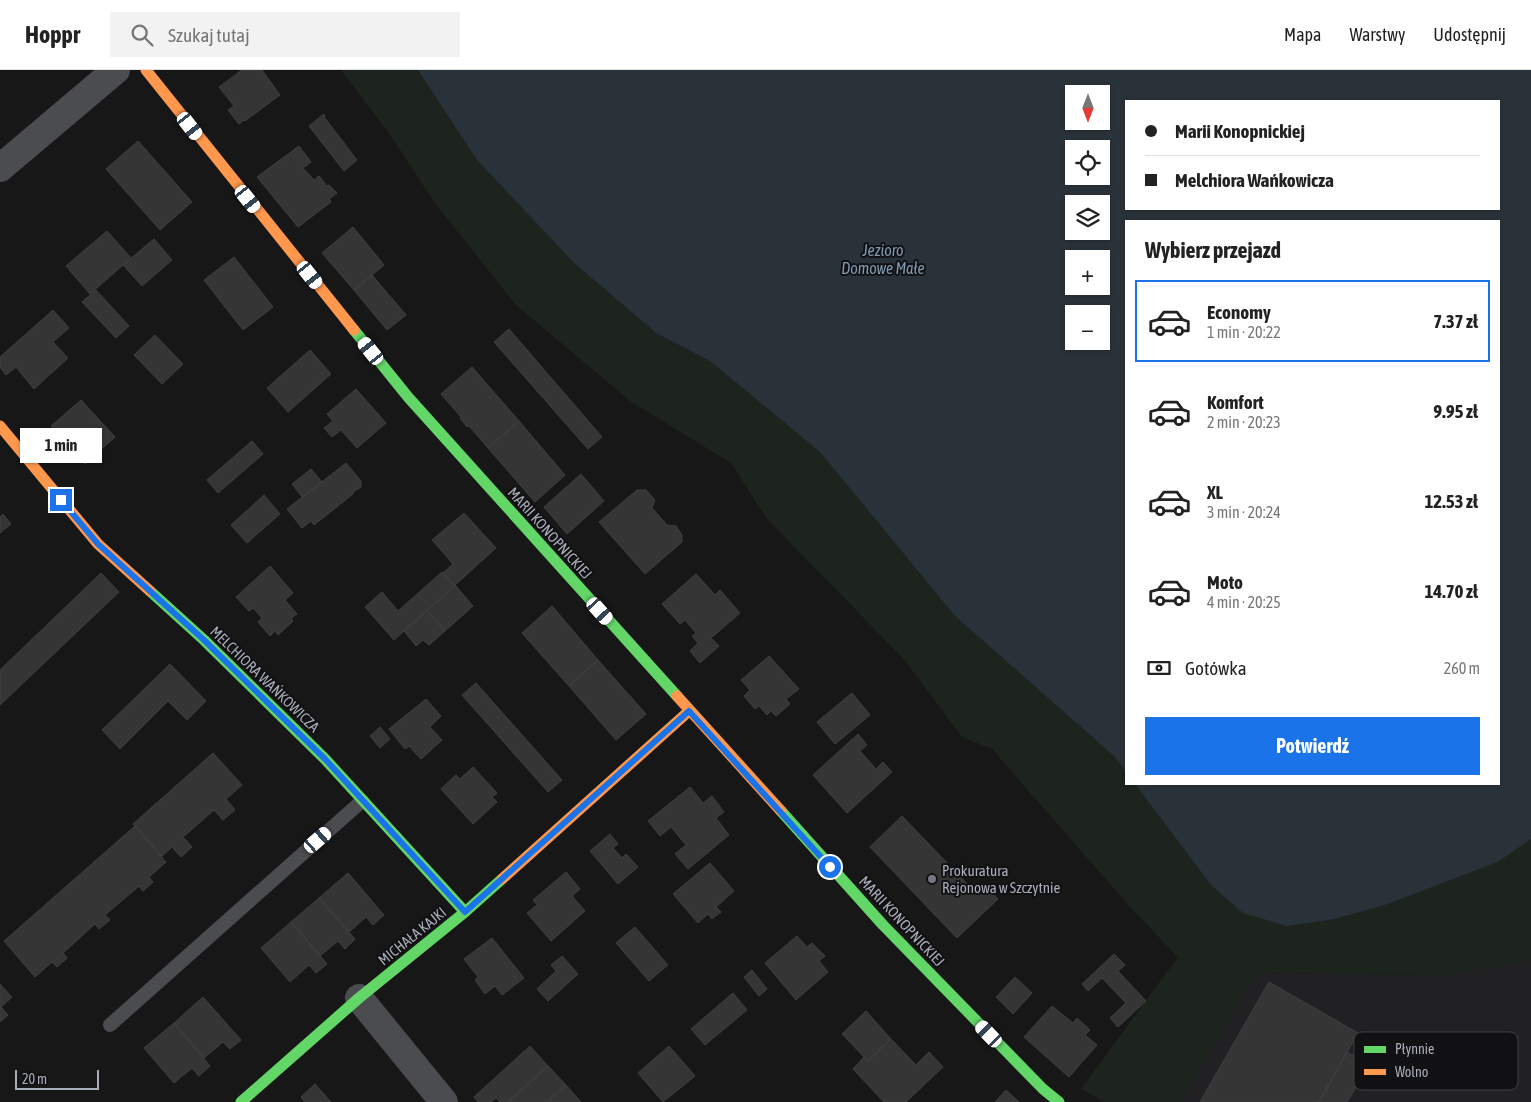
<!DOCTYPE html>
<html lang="pl">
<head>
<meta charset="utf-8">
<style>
  body { margin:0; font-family:"Asap Condensed",sans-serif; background:#f2f2f2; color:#222; height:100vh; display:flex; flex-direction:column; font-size:19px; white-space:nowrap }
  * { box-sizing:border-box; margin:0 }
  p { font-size:16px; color:#767676 }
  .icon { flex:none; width:28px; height:28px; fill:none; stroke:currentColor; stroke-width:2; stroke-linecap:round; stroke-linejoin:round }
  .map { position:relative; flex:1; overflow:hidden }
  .sheet { position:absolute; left:1125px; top:150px; width:375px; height:565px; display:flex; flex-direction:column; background:#fff; border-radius:0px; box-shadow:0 1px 4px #0004 }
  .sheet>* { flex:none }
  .guide { position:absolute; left:1125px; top:30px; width:375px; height:110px; border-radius:0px; box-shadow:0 1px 4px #0004; display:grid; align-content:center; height:110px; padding:0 20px; background:#fff }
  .needle { width:32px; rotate:180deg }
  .controls { position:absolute; left:1065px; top:15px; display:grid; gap:10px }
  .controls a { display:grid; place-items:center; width:45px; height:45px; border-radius:0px; background:#fff; box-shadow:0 1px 4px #0004; font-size:25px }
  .scale { position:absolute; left:15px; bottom:12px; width:84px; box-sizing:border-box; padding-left:5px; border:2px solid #a8adb8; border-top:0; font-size:14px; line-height:18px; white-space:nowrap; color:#a8adb8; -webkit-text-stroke:4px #111113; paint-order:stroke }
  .end { position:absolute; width:22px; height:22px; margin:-11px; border:6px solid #1a73e8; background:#fff; box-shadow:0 0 0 2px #fff }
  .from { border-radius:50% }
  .bubble { position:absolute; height:35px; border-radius:0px; background:#fff; box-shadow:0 1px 4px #0004; font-size:16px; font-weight:700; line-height:35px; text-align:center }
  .car { position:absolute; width:15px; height:30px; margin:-15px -8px; border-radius:6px; box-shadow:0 0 4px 1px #0007; background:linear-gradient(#fff 24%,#345 0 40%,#fff 0 76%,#345 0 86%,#fff 0) }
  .guide b { display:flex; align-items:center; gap:18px; height:48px; font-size:19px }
  .guide b+b { border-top:1px solid #e0e0e0 }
  .guide i { width:12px; height:12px; background:#222 }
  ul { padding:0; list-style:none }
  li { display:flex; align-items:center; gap:15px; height:82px; margin:0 10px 8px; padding:0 10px; border:2px solid transparent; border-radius:0px }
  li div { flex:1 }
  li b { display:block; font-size:19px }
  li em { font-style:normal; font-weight:700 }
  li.active { border-color:#1a73e8 }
  li>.icon { width:45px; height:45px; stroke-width:1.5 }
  h2 { padding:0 20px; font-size:22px; line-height:60px }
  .pay { display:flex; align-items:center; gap:12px; height:55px; padding:0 20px; font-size:19px }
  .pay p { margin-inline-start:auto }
  .primary-button { display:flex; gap:10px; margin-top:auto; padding:10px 20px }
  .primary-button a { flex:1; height:58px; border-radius:0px; background:#1a73e8; color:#fff; font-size:20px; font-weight:700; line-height:58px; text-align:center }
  header { display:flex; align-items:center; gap:30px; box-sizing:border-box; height:70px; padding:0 25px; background:#fff; border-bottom:1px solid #e0e0e0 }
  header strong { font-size:24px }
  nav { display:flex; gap:28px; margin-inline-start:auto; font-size:18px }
  .search { width:350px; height:45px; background:#f2f2f2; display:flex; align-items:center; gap:12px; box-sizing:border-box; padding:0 18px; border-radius:0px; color:#767676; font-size:19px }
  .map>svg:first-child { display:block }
  .built { fill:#212123 }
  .green { fill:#1d241e }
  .water { fill:#2a3239; fill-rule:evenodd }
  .building { fill:#353536; stroke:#3f4043 }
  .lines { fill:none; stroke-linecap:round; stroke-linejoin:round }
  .lane { stroke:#4b4c50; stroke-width:14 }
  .street { stroke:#4b4c50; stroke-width:28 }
  .fast { stroke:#63d668; stroke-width:11 }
  .slow { stroke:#ff974d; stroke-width:11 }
  .route { stroke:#1a73e8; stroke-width:6 }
  .poi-dot { fill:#757880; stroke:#111113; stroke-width:2 }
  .labels { text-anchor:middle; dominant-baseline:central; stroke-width:4; stroke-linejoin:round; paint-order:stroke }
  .street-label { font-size:15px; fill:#a8adb8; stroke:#111113 }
  .poi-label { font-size:15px; fill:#a8adb8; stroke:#111113; text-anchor:start }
  .water-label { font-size:16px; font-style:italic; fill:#7f9bb3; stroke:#111113 }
  .key { fill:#111113; stroke:#3e4045; stroke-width:1 }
  .key-label { font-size:14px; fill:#a8adb8 }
</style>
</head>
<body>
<header>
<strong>Hoppr</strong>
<div class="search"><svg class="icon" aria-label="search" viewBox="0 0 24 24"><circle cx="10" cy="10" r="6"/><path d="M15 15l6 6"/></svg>Szukaj tutaj</div>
<nav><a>Mapa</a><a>Warstwy</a><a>Udostępnij</a></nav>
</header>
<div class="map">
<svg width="1531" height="1032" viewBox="0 0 1531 1032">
  <rect width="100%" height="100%" fill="#171717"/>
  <path class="built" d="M1531 891V1032H1181L1256 903 1445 905Z"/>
  <path class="green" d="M341 0H418L477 90 574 193 656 263 710 291 820 382 955 546 1115 687 1126 702V714H1135L1211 815 1335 849 1385 835 1498 792 1531 769V891L1445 905 1256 903 1181 1032H1104L1081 1019 1178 887 1131 838 992 679 962 667 903 588 767 449 731 393 630 331 516 235 434 132 393 69Z"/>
  <path class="water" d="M418 0H1531V769L1498 792 1385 835 1335 849 1287 856 1243 843 1211 815 1135 714H1499V151H1126V702L1115 687 955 546 820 382 710 291 656 263 574 193 477 90ZM1074 24H1101V51H1074ZM1126 31H1499V139H1126ZM1074 79H1101V106H1074ZM1074 134H1101V161H1074ZM1074 189H1101V216H1074ZM1074 244H1101V271H1074Z"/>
  <path class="building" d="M242 0H262L280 25 245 51 244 50 239 54 228 40 234 36 219 17Z
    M324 44 325 46 324 47 357 90 344 101 309 56Z
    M138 71 192 132 160 160 106 99Z
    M299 76 311 92 303 98 314 110 319 106 327 116 329 115 337 123 329 129 331 132 298 157 257 107Z
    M353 157 384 195 354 220 322 183Z
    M107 161 131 188 90 224 66 196Z
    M154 169 172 190 142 216 123 195Z
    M234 187 273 237 243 260 204 210Z
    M372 205 406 245 387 260 354 220Z
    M96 220 129 256 116 268 82 232Z
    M53 240 69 258 53 272 68 288 34 319 16 297 6 305 0 297V287Z
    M509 259 602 367 588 379 494 272Z
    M155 265 183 294 162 314 134 285Z
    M310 280 331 304 288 342 267 318Z
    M472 297 519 351 488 378 469 356 467 357 460 348 461 347 441 324Z
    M356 319 386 353 357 378 341 360 332 367 324 358 333 351 327 344Z
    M81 330 115 367 85 394 51 356Z
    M519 351 565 405 535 432 488 378Z
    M252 371 263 384 218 423 207 410Z
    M346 393 361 411V417L352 423 353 424 314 455 311 451 302 458 287 439Z
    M311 399 322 412 302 427 292 414Z
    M581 404 604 431 567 464 544 437Z
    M637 420H646L655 430 652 438 667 455 676 456 682 465V472L645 504 599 452Z
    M264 425 280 444 247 473 231 455Z
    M464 443 496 478 454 516 443 503 453 494 432 470Z
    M3 444 11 454 0 463V447Z
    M270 496 293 523 285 530 297 544 291 548 293 551 278 565 275 561 270 566 258 552 262 548 253 538 249 541 236 527Z
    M442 502 454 516 394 570 365 537 382 522 398 541Z
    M101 503 119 522 0 635V600Z
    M696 504 715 525 720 520 740 543 711 568 719 576 700 593 690 581 698 573 692 566 696 563 685 550 680 554 662 534Z
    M455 515 473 536 445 561 427 541Z
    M552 536 598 590 569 616 522 563Z
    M427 541 445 561 429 575 423 570 416 576 404 561Z
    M769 586 799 619 786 629 790 634 776 646 771 641 767 645 759 636 755 639 744 626 750 620 741 610Z
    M598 590 646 644 616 670 569 616Z
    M170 594 206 631 187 650 168 631 120 679 102 660Z
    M476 613 562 710 548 722 462 625Z
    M852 623 870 645 835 674 817 652Z
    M426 629 441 646 430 657 442 670 421 689 409 676 405 679 389 659Z
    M380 657 390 669 380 678 370 666Z
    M858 664 867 675 860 681 876 699 883 692 892 702 847 743 813 705Z
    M213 683 242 715 226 729 235 740 223 750 214 740 183 767 192 777 181 787 172 777 162 786 133 754Z
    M473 697 497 723 492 727 497 732 473 754 441 719 456 705 460 709Z
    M690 717 703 733 712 726 724 742 716 748 729 765 688 799 675 784 686 775 671 757 660 766 648 751Z
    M902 746 974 821 982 813 998 829 957 868 870 777Z
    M135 756 166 792 149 807 153 812 143 821 139 816 105 845 110 850 99 859 95 854 63 883 67 888 57 897 52 892 35 907 4 871Z
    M610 764 618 774 613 778 622 788 626 784 638 797 618 814 590 781Z
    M710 793 734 821 716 837 721 842 712 849 708 844 698 853 673 824Z
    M566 802 580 819 572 826 585 841 551 871 527 843 537 835 533 830Z
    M348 803 384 845 373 855 366 847 349 862 319 828Z
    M319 828 355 869 345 879 338 871 320 886 291 852Z
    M291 852 327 894 316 903 309 895 290 912 261 878Z
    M635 857 668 895 649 911 616 873Z
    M797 866 807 877 812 873 825 886 819 891 828 902 796 930 765 893Z
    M492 868 524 908 502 925 495 916 485 924 475 910 478 907 464 889Z
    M1114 884 1125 895 1118 901 1146 931 1118 957 1110 948 1126 933 1102 908 1088 921 1082 914Z
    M562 886 578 904 548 931 537 919 556 901 551 895Z
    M752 900 767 919 759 926 744 907Z
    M1015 907 1032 923 1013 944 996 927Z
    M1269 912 1358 963 1319 1032H1200Z
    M0 914 12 927 1 937 8 945 0 952Z
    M733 923 747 940 705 975 691 959Z
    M203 927 241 970 230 979 223 972 204 988 174 953Z
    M1052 936 1073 953 1077 948 1090 960 1085 965 1097 975 1069 1007 1024 967Z
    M866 941 891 969 868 991 842 964Z
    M174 953 210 996 199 1006 192 998 174 1013 144 978Z
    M891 969 916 995 929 982 943 997 906 1032H884L853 999 864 987 868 991Z
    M530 976 548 996 508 1032H500L496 1028 491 1032H478L474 1027Z
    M669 976 695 1006 663 1032 638 1003Z
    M1347 982 1370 994 1347 1032H1319Z
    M548 996 566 1015 547 1032H508Z
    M315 1014 331 1032H305L301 1027Z
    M566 1015 581 1032H547Z
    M1006 1020 1019 1032H995Z"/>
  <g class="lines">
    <path class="lane" d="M110 955 362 731"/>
    <path class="street" d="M0 98 116 0
      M359 928 444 1032"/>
    <path class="fast" d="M354 260 408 327 677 626
      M150 521 204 570 325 689 465 842
      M781 741 883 855 1043 1019 1059 1032
      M241 1032 359 928 465 842 502 809"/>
    <path class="slow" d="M146 0 354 260
      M0 356 98 474 150 521
      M677 626 781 741
      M502 809 689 641"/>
  </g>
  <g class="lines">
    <path class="route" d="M61 430 98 474 204 570 325 689 465 842 689 641 830 797"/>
  </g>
  <circle class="poi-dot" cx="932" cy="809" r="5"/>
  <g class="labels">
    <g class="street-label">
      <text transform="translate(550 463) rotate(48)">MARII KONOPNICKIEJ</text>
      <text transform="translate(265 609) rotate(44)">MELCHIORA WAŃKOWICZA</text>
      <text transform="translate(902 851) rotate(47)">MARII KONOPNICKIEJ</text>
      <text transform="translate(412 866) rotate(-39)">MICHAŁA KAJKI</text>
    </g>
    <g class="poi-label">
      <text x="942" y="800">Prokuratura<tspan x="942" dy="17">Rejonowa w Szczytnie</tspan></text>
    </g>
    <g class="water-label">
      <text x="883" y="180">Jezioro<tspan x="883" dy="18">Domowe Małe</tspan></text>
    </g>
  </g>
  <rect x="1354" y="962" width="164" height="58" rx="8" class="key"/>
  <rect x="1364" y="976" width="22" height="7" fill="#63d668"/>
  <rect x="1364" y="999" width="22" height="6" fill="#ff974d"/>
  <g class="key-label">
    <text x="1395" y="984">Płynnie</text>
    <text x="1395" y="1007">Wolno</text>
  </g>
</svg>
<div class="controls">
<a><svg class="needle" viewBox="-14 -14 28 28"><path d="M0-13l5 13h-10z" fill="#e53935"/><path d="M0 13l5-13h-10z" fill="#767676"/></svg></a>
<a><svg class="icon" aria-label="locate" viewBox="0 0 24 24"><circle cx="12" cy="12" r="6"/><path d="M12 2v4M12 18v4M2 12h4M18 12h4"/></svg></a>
<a><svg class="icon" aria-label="layers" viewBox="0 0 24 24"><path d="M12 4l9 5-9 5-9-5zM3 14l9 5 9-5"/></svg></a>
<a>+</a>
<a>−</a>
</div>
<div class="scale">20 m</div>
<i class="end from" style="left:830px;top:797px"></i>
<i class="end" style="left:61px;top:430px"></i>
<div class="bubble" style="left:20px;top:358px;width:82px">1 min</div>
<i class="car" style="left:190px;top:56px;rotate:142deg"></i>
<i class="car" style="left:248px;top:129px;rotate:141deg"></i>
<i class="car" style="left:310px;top:205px;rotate:141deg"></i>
<i class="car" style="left:371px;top:281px;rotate:321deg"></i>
<i class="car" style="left:600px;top:541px;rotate:138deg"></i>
<i class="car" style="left:318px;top:770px;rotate:49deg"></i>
<i class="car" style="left:989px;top:964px;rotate:316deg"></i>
<div class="guide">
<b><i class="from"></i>Marii Konopnickiej</b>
<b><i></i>Melchiora Wańkowicza</b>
</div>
<section class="sheet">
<h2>Wybierz przejazd</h2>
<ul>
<li class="active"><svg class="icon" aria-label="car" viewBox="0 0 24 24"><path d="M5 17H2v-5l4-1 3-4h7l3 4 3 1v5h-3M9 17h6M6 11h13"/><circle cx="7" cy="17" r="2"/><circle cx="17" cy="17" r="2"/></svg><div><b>Economy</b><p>1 min · 20:22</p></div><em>7.37 zł</em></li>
<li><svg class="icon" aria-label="car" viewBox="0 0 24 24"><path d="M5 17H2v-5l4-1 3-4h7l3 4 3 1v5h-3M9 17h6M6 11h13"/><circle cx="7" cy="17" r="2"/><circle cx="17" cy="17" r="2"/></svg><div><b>Komfort</b><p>2 min · 20:23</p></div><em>9.95 zł</em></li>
<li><svg class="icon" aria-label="car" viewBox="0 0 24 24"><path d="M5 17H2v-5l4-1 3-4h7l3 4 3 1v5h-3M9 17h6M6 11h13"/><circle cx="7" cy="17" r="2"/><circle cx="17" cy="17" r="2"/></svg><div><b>XL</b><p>3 min · 20:24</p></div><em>12.53 zł</em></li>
<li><svg class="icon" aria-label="car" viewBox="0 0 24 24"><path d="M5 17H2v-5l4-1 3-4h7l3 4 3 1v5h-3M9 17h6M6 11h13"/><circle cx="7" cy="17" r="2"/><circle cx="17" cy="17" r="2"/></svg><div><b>Moto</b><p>4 min · 20:25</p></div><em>14.70 zł</em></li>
</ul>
<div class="pay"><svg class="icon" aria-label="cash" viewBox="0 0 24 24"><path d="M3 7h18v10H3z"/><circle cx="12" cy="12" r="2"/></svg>Gotówka<p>260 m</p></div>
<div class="primary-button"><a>Potwierdź</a></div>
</section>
</div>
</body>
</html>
